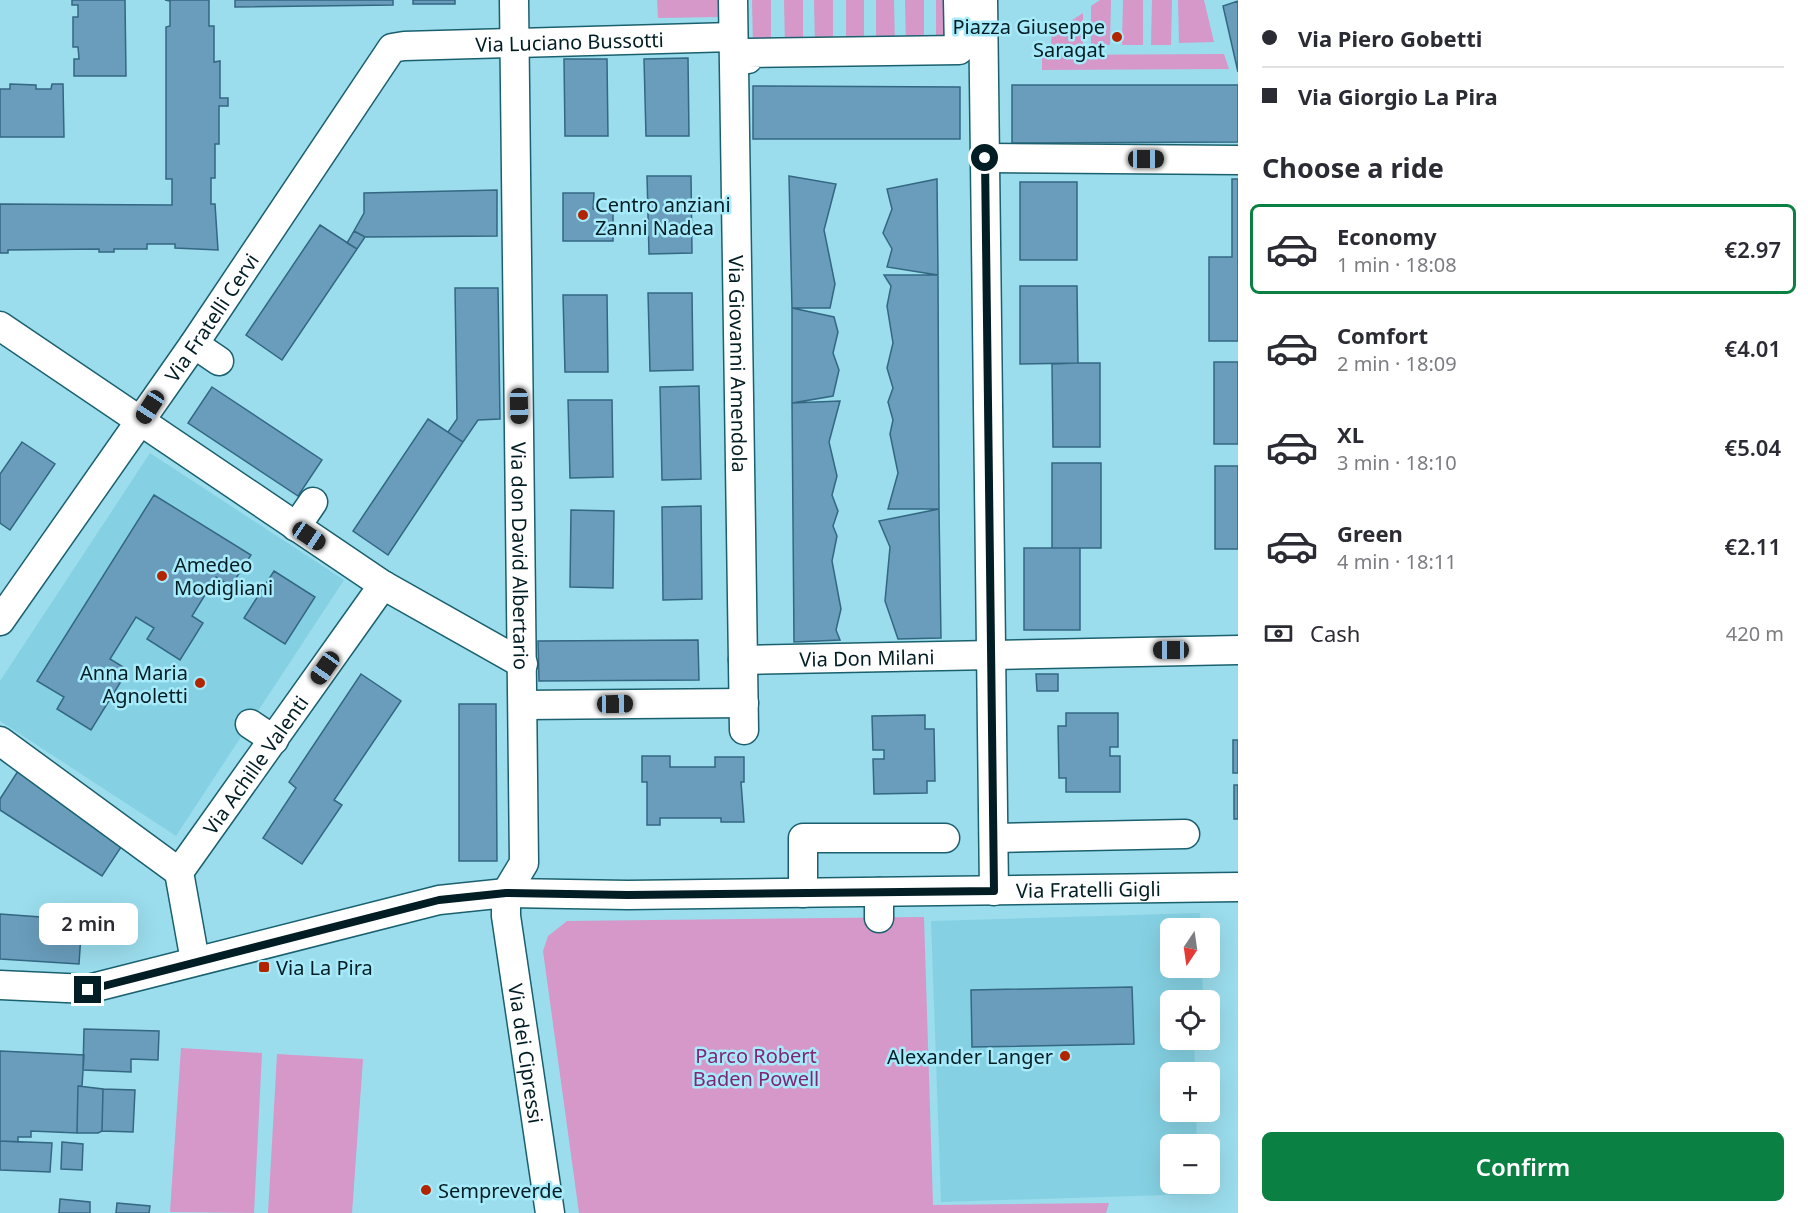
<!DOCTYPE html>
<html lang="en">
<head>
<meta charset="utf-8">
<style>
  body { margin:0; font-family:"Noto Sans",sans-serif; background:#f2f2f3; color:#2b2b33; height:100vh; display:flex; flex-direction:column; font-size:22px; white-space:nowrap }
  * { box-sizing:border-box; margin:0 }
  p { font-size:20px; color:#7c7c81 }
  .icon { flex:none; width:33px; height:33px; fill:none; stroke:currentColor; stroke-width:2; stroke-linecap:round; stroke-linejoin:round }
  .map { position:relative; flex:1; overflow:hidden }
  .drawer { display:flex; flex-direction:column; background:#fff; width:570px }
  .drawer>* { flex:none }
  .hud { display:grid; align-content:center; height:132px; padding:0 24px; background:#fff }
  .needle { width:39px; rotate:193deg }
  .fabs { position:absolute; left:1160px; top:918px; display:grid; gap:12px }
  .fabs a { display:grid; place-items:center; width:60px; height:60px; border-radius:9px; background:#fff; box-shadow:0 6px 24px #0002; font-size:30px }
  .end { position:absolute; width:27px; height:27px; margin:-14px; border:8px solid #021d23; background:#fff; box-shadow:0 0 0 3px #fff }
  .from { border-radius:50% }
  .bubble { position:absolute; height:42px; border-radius:9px; background:#fff; box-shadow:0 6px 24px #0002; font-size:20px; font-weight:600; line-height:42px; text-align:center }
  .car { position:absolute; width:18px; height:36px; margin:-18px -9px; border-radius:8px; box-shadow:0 0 4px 2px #0007; background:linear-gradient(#222 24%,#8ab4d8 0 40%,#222 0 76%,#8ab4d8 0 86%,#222 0) }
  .hud b { display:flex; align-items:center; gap:21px; height:57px; font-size:22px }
  .hud b+b { border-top:2px solid #e1e1e2 }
  .hud i { width:15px; height:15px; background:#2b2b33 }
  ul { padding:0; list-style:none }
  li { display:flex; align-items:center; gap:18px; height:90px; margin:0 12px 9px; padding:0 12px; border:3px solid transparent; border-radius:9px }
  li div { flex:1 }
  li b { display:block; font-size:22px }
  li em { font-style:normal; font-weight:600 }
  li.active { border-color:#0b8043 }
  li>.icon { width:54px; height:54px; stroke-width:1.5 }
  h2 { padding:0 24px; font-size:27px; line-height:72px }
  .pay { display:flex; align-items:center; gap:15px; height:66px; padding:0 24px; font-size:22px }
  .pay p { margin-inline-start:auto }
  .primary-button { display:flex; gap:12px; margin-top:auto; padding:12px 24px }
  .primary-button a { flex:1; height:69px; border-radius:9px; background:#0b8043; color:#fff; font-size:24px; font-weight:600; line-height:69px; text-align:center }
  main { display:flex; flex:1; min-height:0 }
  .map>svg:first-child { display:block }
  .built { fill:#85d1e3 }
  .green { fill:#d598c9 }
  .building { fill:#699dbb; stroke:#336782; stroke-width:1.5 }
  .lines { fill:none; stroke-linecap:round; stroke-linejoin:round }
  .minor-casing { stroke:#1a606e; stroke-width:31 }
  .minor { stroke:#fff; stroke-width:28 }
  .route { stroke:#021d23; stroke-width:8 }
  .poi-dot { fill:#b12500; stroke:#a7ebfa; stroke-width:2 }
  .labels { text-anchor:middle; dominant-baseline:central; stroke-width:5; stroke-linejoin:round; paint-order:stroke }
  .poi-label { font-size:20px; fill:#021d23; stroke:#a7ebfa; text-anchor:start }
  .street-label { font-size:20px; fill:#021d23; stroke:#a7ebfa }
  .park-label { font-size:20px; fill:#812675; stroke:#a7ebfa }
</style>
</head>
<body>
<main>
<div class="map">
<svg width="1238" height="1213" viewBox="0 0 1238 1213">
  <rect width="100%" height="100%" fill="#9bdded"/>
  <path class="built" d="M150 453 344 580 176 836 0 721V681Z
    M1200 913 1201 928H1170V968H1202L1203 998 1170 1000V1040H1194L1195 1072H1170V1112H1196L1197 1144H1170V1184H1199V1194L941 1202 931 921Z"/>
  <path class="green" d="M657 0H720V17L658 18Z
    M752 0H771V48H753Z
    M784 0H803V48H785Z
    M814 0H833V47L815 48Z
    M846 0H864V47H846Z
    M876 0H894L895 47H876Z
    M905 0H924V46L906 47Z
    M936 0H954V46H936Z
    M1100 0H1111L1110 45H1091V6Z
    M1123 0H1143V45H1122Z
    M1152 0H1172L1171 45H1151Z
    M1178 0H1204L1214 42 1179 43Z
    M1083 13V45H1051L1052 33Z
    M1224 54 1229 69 1042 70V55Z
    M924 917 933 1205 1109 1203 1106 1213H579L543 951 548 936 567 921Z
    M181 1048 262 1053 254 1213 170 1212Z
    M277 1054 363 1059 352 1213H268Z"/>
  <path class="building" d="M72 0H125L126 76H74V59H79L78 47H73V17H78V5H72Z
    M165 0H209V26H214V62L220 61V98H228V106H219V144H215V178H211V204H215L218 250 175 248V244H147V249H114V252H99V249L8 250V253H0V204L172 205V179H166V27L170 26V1Z
    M235 0H393V5L235 7Z
    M413 0H455V4H413Z
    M1238 1V72L1223 6Z
    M688 58 689 136H646L644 59Z
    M564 59H607L608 136H565Z
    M10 84 36 85V89H51L52 84H63L64 137H0V89H10Z
    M1012 85H1238V142L1012 143Z
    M753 86 960 87V139H753Z
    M647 176H691L692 253 649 254Z
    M789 176 836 184 824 230 835 284 830 308H792Z
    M937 179 938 275 887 267 892 249 883 233 892 209 887 189Z
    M1232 179H1238V341H1209V257H1232Z
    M1020 182H1077V260H1020Z
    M497 190V236L365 237 354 231 364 213V193Z
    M563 193H594L593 209H613V241H563Z
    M320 225 357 249 282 360 246 335Z
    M354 231 365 237 357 249 347 243Z
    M884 275H938L939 509H888L898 473 890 434 893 420 888 402 893 388 887 368 893 343 887 306 891 286Z
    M1020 286H1077L1078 363 1020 364Z
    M455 288H498L500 419 478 420 463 442 448 432 457 419Z
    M648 293H692L693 370 650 371Z
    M563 295H607L608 372H565Z
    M792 308 834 317 838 332 833 353 839 370 833 396 792 403Z
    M1214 362H1238V444H1214Z
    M1078 363H1100V447H1053L1052 364Z
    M699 386 701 479 662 480 660 387Z
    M212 387 322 460 298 496 188 423Z
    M568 400H612L613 477 570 478Z
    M840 401 829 442 837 476 832 495 838 511 833 526 837 536 832 561 841 609 836 630 840 640 794 642 792 403Z
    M428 419 463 442 388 555 353 531Z
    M22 442 55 464 10 530 0 523V474Z
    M1052 463H1101V548H1052Z
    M1215 466H1238V549H1215Z
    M154 495 251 555 231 586 216 577 192 616 203 623 180 660 147 639 154 628 136 617 110 659 128 670 91 730 57 709 64 697 37 681Z
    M701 506 702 599 663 600 662 507Z
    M939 509 941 638 898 639 885 601 890 547 879 521Z
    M571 510 614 511 613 588 570 587Z
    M1024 548H1080V630H1024Z
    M274 571 315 597 285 644 244 618Z
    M698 640 699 680 539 681 538 641Z
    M361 674 401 701 334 800 342 805 302 864 263 838 296 788 289 782Z
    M1036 674H1058V691H1037Z
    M459 704H496L497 861H459Z
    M1066 713H1118V747H1110V756H1120V792H1066V778H1059L1058 726H1066Z
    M925 715V729H934L935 781H927V793L874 794 873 759H884V750H873L872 716Z
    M1233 740H1238V773H1233Z
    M642 756H670V767H715V757H744V782H741L744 822H721V818H660V825H647V782H642Z
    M20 768 127 838 102 876 0 810V799Z
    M1234 785H1238V819H1234Z
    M0 914 82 920 79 964 0 959Z
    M1132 987 1134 1044 972 1047 971 990Z
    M84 1029 159 1031 158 1060 131 1059V1072L83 1070Z
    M0 1051 84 1055 82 1086H78L77 1133 31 1131V1137H18V1142L0 1141Z
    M78 1086 103 1089 102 1131 98 1133H77Z
    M103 1089 135 1090 133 1132 102 1131Z
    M0 1141 52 1143 50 1172 0 1170Z
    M62 1142 83 1144 82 1170 61 1169Z
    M60 1199 90 1202V1213H59Z
    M117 1203 150 1206 149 1213H116Z"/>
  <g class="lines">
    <defs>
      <g id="minor">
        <path id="s1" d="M514 0 524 863 506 893V916L550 1213"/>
        <path id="s2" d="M733 0 744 730"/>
        <path d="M983 0 994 891"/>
        <path d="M748 59 747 53 959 50 958 0"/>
        <path d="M985 158 1238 160"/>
        <path d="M0 326 383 585 523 664"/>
        <path d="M194 344 219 361"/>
        <path d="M296 527 313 502"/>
        <path id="s3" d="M0 621 194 344 392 48 404 46 733 37"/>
        <path id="s4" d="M743 660 1238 650"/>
        <path d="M524 705 744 703"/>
        <path d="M250 724 274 740"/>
        <path d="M0 741 179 872"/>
        <path d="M994 838 1185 834"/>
        <path d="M803 893V838H945"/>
        <path d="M879 918V892"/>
        <path id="s5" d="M195 961 179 872 383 585"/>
        <path id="s6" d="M0 985 88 989 439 900 506 893 628 895 1238 887"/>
      </g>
    </defs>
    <use href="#minor" class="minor-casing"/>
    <use href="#minor" class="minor"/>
  </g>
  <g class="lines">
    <path class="route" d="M88 990 439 900 506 893 628 895 994 891 985 158"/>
  </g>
  <g class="poi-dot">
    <circle cx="1117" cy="37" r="6"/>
    <circle cx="583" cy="215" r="6"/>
    <circle cx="162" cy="576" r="6"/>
    <circle cx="200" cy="683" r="6"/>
    <rect x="258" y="961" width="12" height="12" rx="3"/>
    <circle cx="1065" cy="1056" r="6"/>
    <circle cx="426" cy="1190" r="6"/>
  </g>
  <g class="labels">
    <g class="poi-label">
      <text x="1105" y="26" text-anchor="end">Piazza Giuseppe<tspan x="1105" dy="23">Saragat</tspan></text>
      <text x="595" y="204">Centro anziani<tspan x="595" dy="23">Zanni Nadea</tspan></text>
      <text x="174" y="564">Amedeo<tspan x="174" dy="23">Modigliani</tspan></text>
      <text x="188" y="672" text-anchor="end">Anna Maria<tspan x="188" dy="23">Agnoletti</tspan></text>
      <text x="276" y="967">Via La Pira</text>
      <text x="1053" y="1056" text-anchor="end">Alexander Langer</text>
      <text x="438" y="1190">Sempreverde</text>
    </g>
    <g class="street-label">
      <text stroke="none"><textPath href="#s3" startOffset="872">Via Luciano Bussotti</textPath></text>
      <text stroke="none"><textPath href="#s3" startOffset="370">Via Fratelli Cervi</textPath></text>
      <text stroke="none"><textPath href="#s2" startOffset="364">Via Giovanni Amendola</textPath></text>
      <text stroke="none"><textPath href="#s1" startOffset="556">Via don David Albertario</textPath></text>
      <text stroke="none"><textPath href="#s4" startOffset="124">Via Don Milani</textPath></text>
      <text stroke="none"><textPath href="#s5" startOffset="222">Via Achille Valenti</textPath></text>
      <text stroke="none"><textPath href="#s6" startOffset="1100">Via Fratelli Gigli</textPath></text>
      <text stroke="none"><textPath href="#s1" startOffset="1060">Via dei Cipressi</textPath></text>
    </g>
    <g class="park-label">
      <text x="756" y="1055">Parco Robert<tspan x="756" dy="23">Baden Powell</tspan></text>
    </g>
  </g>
</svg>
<div class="fabs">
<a><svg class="needle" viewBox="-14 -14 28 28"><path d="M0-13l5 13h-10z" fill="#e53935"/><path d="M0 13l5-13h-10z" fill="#7c7c81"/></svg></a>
<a><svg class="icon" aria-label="locate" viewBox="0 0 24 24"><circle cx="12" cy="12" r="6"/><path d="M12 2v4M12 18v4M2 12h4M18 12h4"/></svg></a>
<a>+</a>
<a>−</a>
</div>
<i class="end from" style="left:985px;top:158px"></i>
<i class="end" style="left:88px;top:990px"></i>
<div class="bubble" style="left:39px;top:903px;width:99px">2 min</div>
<i class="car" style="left:1146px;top:159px;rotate:90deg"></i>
<i class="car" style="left:519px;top:406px;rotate:179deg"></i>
<i class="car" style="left:150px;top:407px;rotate:213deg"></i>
<i class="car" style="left:309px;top:536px;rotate:124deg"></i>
<i class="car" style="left:1171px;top:650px;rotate:270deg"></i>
<i class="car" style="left:325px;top:668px;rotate:215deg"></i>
<i class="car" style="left:615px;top:704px;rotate:89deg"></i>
</div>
<section class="drawer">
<div class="hud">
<b><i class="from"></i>Via Piero Gobetti</b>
<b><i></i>Via Giorgio La Pira</b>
</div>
<h2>Choose a ride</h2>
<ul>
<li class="active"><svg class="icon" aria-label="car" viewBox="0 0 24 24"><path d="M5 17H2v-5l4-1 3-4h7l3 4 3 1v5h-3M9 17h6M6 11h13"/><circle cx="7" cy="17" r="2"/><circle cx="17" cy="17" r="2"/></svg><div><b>Economy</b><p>1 min · 18:08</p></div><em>€2.97</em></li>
<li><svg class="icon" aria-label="car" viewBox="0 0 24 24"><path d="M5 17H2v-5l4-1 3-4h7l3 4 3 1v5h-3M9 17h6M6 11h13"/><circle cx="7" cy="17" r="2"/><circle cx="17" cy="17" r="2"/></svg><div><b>Comfort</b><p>2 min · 18:09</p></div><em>€4.01</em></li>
<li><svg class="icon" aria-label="car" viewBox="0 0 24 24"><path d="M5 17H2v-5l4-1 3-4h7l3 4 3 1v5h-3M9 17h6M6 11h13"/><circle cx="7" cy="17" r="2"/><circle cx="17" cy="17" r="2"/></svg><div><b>XL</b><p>3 min · 18:10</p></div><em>€5.04</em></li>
<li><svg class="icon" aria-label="car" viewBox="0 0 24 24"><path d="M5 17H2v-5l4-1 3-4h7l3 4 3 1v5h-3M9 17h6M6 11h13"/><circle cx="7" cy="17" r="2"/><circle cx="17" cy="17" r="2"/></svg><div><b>Green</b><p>4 min · 18:11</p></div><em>€2.11</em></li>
</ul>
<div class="pay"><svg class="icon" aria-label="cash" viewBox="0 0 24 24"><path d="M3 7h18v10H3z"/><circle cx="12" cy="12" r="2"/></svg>Cash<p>420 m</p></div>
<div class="primary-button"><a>Confirm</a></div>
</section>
</main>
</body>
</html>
